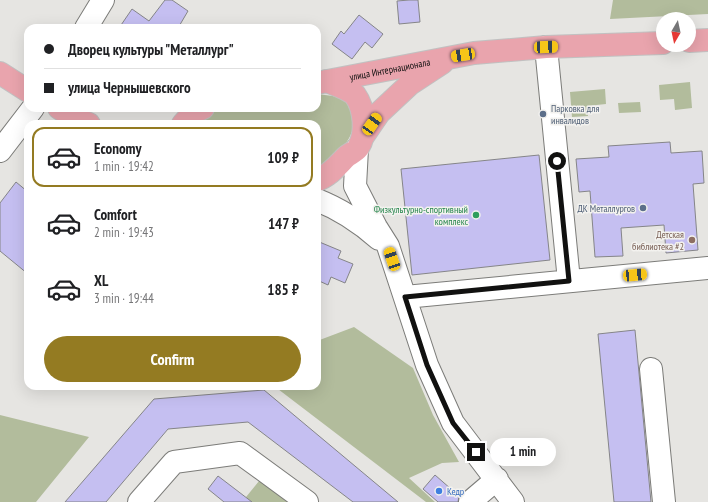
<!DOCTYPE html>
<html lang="en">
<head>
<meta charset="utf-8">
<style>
  body { margin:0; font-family:"PT Sans Narrow",sans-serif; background:#f2f2f2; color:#202124; height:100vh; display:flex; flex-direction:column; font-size:15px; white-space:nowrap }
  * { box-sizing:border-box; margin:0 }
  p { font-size:13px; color:#757577 }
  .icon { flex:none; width:22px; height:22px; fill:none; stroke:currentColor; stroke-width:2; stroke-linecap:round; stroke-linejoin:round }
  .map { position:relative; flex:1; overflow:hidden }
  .sheet { position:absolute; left:24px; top:120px; width:297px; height:270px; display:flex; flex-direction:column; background:#fff; border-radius:12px; box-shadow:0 4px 16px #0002 }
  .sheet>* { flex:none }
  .hud { position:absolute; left:24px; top:24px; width:297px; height:88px; border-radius:12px; box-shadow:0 4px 16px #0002; display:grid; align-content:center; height:88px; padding:0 20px; background:#fff }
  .needle { width:26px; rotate:189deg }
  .controls { position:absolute; left:656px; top:12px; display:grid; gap:8px }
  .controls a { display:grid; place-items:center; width:40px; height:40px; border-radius:50%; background:#fff; box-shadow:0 4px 16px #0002; font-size:20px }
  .end { position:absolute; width:18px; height:18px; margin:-9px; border:5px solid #111110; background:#fff; box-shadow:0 0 0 2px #fff }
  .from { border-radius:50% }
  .bubble { position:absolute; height:28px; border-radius:14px; background:#fff; box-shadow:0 4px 16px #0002; font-size:13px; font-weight:700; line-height:28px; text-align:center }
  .car { position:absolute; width:12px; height:24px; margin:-12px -6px; border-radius:5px; box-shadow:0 0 3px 1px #0007; background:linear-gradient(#f5c518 24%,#345 0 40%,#f5c518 0 76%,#345 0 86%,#f5c518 0) }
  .hud b { display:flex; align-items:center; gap:14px; height:38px; font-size:15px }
  .hud b+b { border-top:1px solid #e0e0e0 }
  .hud i { width:10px; height:10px; background:#202124 }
  ul { padding:7px 0 0; list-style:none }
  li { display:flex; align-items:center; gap:12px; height:60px; margin:0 8px 6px; padding:0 12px; border:2px solid transparent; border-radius:12px }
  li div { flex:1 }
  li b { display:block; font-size:15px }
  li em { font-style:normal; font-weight:700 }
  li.current { border-color:#947b22 }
  li>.icon { width:36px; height:36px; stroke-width:1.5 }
  .cta { display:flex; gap:8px; margin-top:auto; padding:8px 20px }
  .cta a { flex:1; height:46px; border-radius:24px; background:#947b22; color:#fff; font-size:16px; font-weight:700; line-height:46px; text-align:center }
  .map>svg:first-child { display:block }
  .green { fill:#b2bc9c }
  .building { fill:#c5bff1; stroke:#858588 }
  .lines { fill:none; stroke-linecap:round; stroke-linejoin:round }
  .minor-casing { stroke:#7c7c79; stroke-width:24 }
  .major-casing { stroke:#c1c1c1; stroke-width:24 }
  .minor { stroke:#fff; stroke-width:22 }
  .major { stroke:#e9a4ad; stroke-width:22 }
  .route { stroke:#111110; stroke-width:5 }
  .service-dot { fill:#5c6f8a; stroke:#f3f2ef; stroke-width:1.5 }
  .leisure-dot { fill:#2e9e5b; stroke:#f3f2ef; stroke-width:1.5 }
  .education-dot { fill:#8d6e63; stroke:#f3f2ef; stroke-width:1.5 }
  .shop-dot { fill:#3f7fe0; stroke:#f3f2ef; stroke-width:1.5 }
  .labels { text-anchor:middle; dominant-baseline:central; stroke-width:3; stroke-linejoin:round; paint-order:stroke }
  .street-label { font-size:10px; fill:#111110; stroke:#f3f2ef }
  .service-label { font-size:10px; fill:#4e5e75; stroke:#f3f2ef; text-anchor:start }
  .leisure-label { font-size:10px; fill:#27864d; stroke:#f3f2ef; text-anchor:end }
  .education-label { font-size:10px; fill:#785e54; stroke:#f3f2ef; text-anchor:end }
  .shop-label { font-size:10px; fill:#366cbe; stroke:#f3f2ef; text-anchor:start }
</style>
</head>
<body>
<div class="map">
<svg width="708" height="502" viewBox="0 0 708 502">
  <rect width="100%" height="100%" fill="#e6e5e2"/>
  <path class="green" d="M613 0H708V14L610 19Z
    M690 82 692 108 675 110 674 99 660 100 659 85Z
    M605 89 606 104 587 106 588 116 572 117 570 92Z
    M317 94 333 96 348 101C350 106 353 111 354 116 356 141 333 158 317 174V124H191L204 114 233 108H317Z
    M640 102 641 112 619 113 618 103Z
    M354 327 413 368 433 415 459 462 442 463 409 478 435 502H426L274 386H317V341Z
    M0 415 89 437 36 502H0Z
    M263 476 299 502H242Z"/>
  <path class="building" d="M165 0H172L188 11 178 28H119L132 9 149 21Z
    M409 0H418L420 22 399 24 397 1Z
    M359 15 383 34 372 48 365 42 352 59 332 44 341 31 344 34Z
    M670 142 671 153 702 151 704 183 693 184 698 250 666 253 664 225 621 228 623 256 595 257 590 191 579 192 576 159 609 157 608 146Z
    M539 155 550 260 412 275 401 169Z
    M16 182 28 192V274L0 251V203Z
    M317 241 341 251 338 258 353 264 345 283 331 277 328 285 317 280Z
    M635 330 651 502H614L598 334Z
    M264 390 398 502H353L248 422 168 429 106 502H65L154 399Z
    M435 475 459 496 458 502H438L423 489Z
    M218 476 252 502H224L208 489Z"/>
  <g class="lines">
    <defs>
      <path id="minor" d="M86 28 103 0
        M546 47 569 281
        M357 149 355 186 376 227 388 246 427 365 453 423 513 502
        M0 151 33 108
        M317 200C340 209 361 223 379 239
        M405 297 708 268
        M651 369 664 502
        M139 502 174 462 240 453 307 502
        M470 502 497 479"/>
      <g id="major">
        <path d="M689 41 708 40"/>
        <path d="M0 73 28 91"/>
        <path id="s1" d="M317 83 474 53 546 47 663 43"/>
        <path d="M59 108 77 119 89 124"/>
        <path d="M183 124 193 113 203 108"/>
        <path d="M364 135 379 113 410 84 442 63"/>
        <path d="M317 180C329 176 337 166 346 157 349 154 355 152 358 148 367 134 365 109 355 95 350 90 334 84 327 81"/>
      </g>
    </defs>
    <use href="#minor" class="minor-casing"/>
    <use href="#major" class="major-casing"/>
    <use href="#minor" class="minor"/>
    <use href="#major" class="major"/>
  </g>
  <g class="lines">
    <path class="route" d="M476 452 453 423 427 365 405 297 569 281 557 161"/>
  </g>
  <g class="service-dot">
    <circle cx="543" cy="114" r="4"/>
    <circle cx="643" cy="208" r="4"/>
  </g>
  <circle class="leisure-dot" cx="476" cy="215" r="4"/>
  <circle class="education-dot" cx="692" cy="240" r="4"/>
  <circle class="shop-dot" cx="439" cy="491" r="4"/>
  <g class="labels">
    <g class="street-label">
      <text stroke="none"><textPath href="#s1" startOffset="74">улица Интернационала</textPath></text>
    </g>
    <g class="service-label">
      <text x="551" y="108">Парковка для<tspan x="551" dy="12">инвалидов</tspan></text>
      <text x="635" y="208" text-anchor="end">ДК Металлургов</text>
    </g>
    <g class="leisure-label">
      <text x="468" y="209">Физкультурно-спортивный<tspan x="468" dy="12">комплекс</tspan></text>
    </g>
    <g class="education-label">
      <text x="684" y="234">Детская<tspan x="684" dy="12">библиотека #2</tspan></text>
    </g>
    <g class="shop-label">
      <text x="447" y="491">Кедр</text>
    </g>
  </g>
</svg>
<div class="controls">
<a><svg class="needle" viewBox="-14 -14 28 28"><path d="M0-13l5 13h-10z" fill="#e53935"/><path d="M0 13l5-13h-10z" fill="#757577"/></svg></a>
</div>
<i class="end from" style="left:557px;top:161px"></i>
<i class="end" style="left:476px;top:452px"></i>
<div class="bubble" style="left:490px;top:438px;width:66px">1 min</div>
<i class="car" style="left:546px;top:47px;rotate:88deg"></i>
<i class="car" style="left:463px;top:55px;rotate:261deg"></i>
<i class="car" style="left:372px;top:124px;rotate:35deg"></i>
<i class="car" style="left:392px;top:259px;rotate:341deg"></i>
<i class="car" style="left:635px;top:275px;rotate:85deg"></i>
<div class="hud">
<b><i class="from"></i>Дворец культуры &quot;Металлург&quot;</b>
<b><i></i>улица Чернышевского</b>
</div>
<section class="sheet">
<ul>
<li class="current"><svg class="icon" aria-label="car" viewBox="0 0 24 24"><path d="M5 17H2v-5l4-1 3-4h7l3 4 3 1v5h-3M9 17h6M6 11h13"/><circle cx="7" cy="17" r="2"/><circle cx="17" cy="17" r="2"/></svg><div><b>Economy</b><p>1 min · 19:42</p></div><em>109 ₽</em></li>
<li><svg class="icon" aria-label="car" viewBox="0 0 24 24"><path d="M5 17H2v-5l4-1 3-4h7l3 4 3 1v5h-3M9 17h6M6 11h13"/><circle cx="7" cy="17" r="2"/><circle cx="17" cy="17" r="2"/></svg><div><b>Comfort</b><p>2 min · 19:43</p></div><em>147 ₽</em></li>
<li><svg class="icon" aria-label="car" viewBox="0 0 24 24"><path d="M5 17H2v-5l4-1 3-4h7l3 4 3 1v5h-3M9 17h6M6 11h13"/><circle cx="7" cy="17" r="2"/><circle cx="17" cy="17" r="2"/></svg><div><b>XL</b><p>3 min · 19:44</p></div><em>185 ₽</em></li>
</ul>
<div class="cta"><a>Confirm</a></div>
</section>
</div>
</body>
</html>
